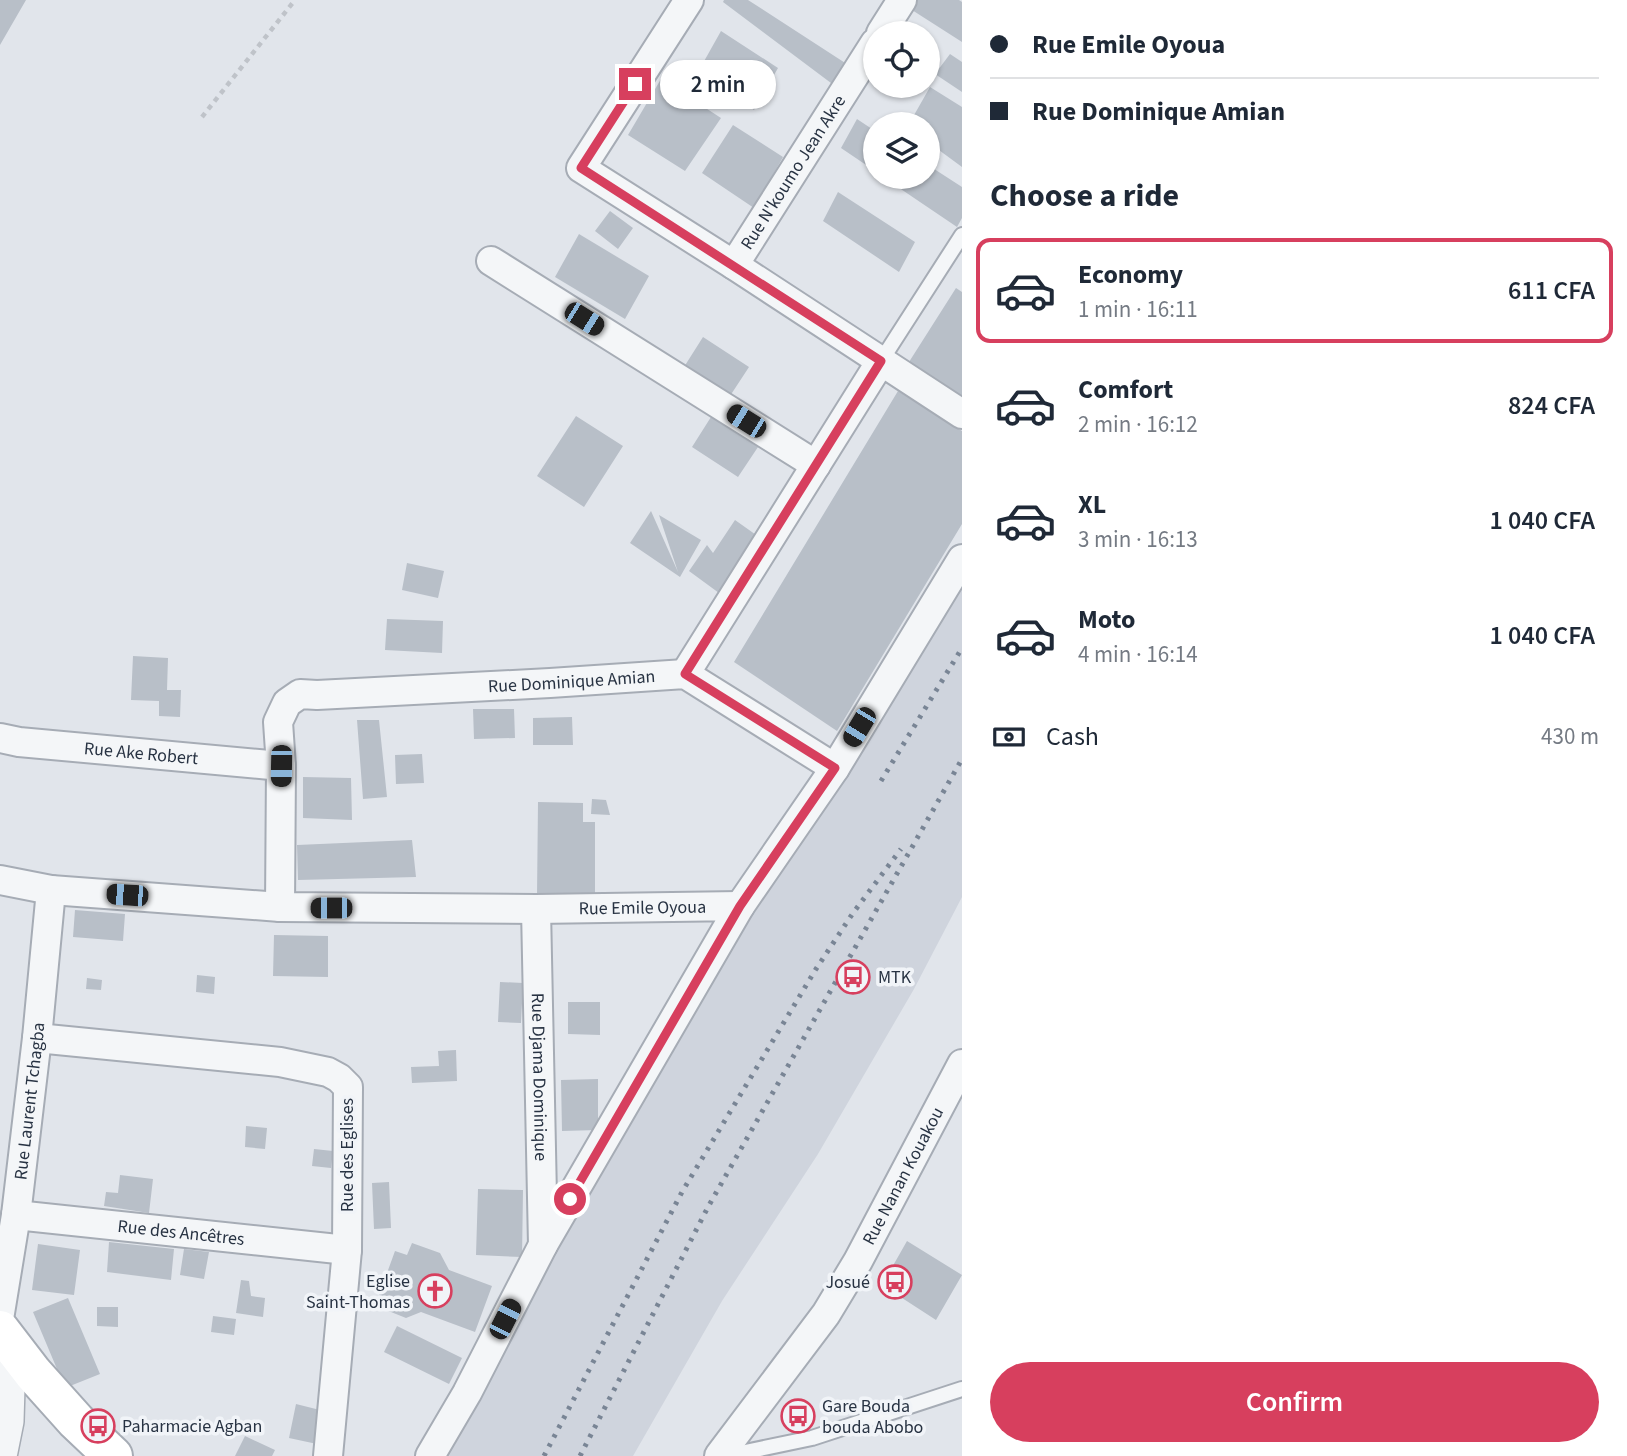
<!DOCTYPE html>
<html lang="en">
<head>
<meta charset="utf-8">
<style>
  body { margin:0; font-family:"Source Sans 3",sans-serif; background:#f6f6f7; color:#1f2937; height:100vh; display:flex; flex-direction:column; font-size:26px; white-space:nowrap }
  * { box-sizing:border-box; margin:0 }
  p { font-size:23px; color:#747a83 }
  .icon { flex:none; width:38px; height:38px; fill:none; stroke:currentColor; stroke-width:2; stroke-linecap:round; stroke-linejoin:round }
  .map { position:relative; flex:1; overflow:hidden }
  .details { display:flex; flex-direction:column; background:#fff; width:665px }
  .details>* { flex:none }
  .hud { display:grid; align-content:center; height:154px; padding:0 28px; background:#fff }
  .tools { position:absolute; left:863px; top:21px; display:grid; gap:14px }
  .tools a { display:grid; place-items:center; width:77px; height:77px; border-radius:50%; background:#fff; box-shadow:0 2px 5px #0004; font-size:35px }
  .end { position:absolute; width:32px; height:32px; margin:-16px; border:9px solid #d73f5e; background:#fff; box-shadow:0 0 0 4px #fff }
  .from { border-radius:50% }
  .bubble { position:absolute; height:49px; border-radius:24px; background:#fff; box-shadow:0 2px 5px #0004; font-size:23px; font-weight:600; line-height:49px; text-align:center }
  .car { position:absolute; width:21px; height:42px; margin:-21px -10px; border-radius:9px; box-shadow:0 0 5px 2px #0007; background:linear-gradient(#222 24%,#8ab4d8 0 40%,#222 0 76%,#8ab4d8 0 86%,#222 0) }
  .hud b { display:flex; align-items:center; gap:24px; height:66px; font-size:26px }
  .hud b+b { border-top:2px solid #e0e1e3 }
  .hud i { width:18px; height:18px; background:#1f2937 }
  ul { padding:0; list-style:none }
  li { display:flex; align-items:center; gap:21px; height:105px; margin:0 14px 10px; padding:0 14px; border:4px solid transparent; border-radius:14px }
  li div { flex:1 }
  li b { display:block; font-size:26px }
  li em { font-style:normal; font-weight:600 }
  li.selected { border-color:#d73f5e }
  li>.icon { width:63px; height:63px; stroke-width:1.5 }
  h2 { padding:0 28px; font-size:32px; line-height:84px }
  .pay { display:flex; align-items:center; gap:18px; height:77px; padding:0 28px; font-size:26px }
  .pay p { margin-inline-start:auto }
  .action { display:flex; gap:14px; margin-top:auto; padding:14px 28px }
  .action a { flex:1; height:80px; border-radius:42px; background:#d73f5e; color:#fff; font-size:28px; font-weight:600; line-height:80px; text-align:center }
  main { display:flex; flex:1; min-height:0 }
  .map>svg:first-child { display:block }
  .built { fill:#cfd4dd }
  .building { fill:#b8bfc8 }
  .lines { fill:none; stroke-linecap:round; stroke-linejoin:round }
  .service-casing { stroke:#a6acb5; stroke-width:18 }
  .minor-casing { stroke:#a6acb5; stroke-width:32 }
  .tertiary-casing { stroke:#a6acb5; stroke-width:38 }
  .secondary-casing { stroke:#a6acb5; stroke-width:42 }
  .path { stroke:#bfc3c9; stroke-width:4.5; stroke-dasharray:5 5; stroke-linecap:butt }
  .service { stroke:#f4f6f8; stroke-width:14 }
  .minor { stroke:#f4f6f8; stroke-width:28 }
  .tertiary { stroke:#f4f6f8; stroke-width:35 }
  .secondary { stroke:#fff; stroke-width:38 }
  .rail { stroke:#798595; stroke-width:5; stroke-dasharray:3.5 7; stroke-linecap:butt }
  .route { stroke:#d73f5e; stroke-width:9 }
  .labels { text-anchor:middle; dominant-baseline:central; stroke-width:7; stroke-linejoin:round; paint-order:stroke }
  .street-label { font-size:18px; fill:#283343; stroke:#f1f4f8 }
  .poi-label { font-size:18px; fill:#283343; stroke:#f1f4f8; text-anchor:start }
</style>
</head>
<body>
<main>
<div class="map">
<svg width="962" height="1456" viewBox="0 0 962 1456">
  <rect width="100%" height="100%" fill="#e1e5eb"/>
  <path class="built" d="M962 580V897L914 989 818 1154 722 1301 633 1456H446L548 1250 662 1057Z"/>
  <path class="building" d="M0 0H26L0 45Z
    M724 0H748L856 70 843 92 723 2Z
    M918 0H959L962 2V42L912 10Z
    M721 31 778 68 754 110 698 72Z
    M950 54 962 62V92L935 74Z
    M661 79 721 118 685 171 628 135Z
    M930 87 962 107V167L928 142V124H909Z
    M857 119 875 131V171L841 148Z
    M733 125 783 157 754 208 702 173Z
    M928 165 962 187V218L957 227 883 177H928Z
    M838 192 915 242 899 272 823 221Z
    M610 211 633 228 618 249 595 231Z
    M579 234 649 276 625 319 555 277Z
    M956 288 962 292V410L902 373Z
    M703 337 749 367 730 396 684 367Z
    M898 391 962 431V524L837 731 734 662Z
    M576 416 623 446 584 507 537 476Z
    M711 417 758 447 738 477 692 447Z
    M651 511 678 572 659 515 701 540 680 577 630 543Z
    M735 520 759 537 719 593 689 571 707 545 713 553Z
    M407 563 444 571 438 598 402 590Z
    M387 619 443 621 442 653 385 650Z
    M133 656 168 658 167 690H181L180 717 159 716V701L131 700Z
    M473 709H514L515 738 474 739Z
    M572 717 573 745H533V718Z
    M357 720H379L387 797 363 799Z
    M422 754 424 783 396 784 395 755Z
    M303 777 351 778 352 820 303 818Z
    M592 799 606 800 610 815 591 814Z
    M538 802 583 803V822H595V897L537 896Z
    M412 840 416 877 298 880 297 845Z
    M75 910 125 914 123 941 73 937Z
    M274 935 328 936V977L273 976Z
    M197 975 215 977 214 994 196 992Z
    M87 978 102 980 101 990 86 989Z
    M500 982 523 983 521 1023 498 1022Z
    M568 1002H600V1035L568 1034Z
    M456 1050 457 1081 412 1083 411 1067 439 1066 438 1051Z
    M598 1079V1130L562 1131 561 1080Z
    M246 1126 267 1128 265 1149 245 1147Z
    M314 1149 333 1151 331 1168 312 1166Z
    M120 1175 153 1179 149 1213 104 1206 106 1192 118 1193Z
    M389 1182 391 1228 374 1229 372 1183Z
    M478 1189 523 1190 522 1257 476 1255Z
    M907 1241 962 1275 936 1320 882 1285Z
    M109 1242 174 1249 171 1280 107 1272Z
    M412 1243 440 1253 449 1270 492 1286 475 1332 421 1312 406 1318 386 1310 390 1299 379 1295 395 1251 407 1255Z
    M38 1244 80 1250 74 1295 32 1290Z
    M184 1249 209 1252 204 1279 180 1275Z
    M241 1280 249 1281 251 1296 265 1298 263 1317 236 1313Z
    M68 1298 100 1374 65 1388 33 1312Z
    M97 1307H118V1327L97 1326Z
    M213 1316 236 1319 234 1335 211 1332Z
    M397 1326 462 1358 449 1384 384 1352Z
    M296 1404 324 1411 317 1444 289 1438Z
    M245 1436 275 1450 272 1456H235Z"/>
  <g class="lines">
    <defs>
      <path id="service" d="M881 361 962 235
        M726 1456 812 1438 962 1389"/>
      <g id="minor">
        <path d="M689 0 581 168 734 265 962 414"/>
        <path d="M881 33 902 0"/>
        <path d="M491 261 816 465"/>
        <path id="s1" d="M734 265 875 43"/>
        <path d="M685 674 881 361"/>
        <path id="s2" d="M0 738 19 742 281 766"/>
        <path id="s3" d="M0 880 51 890 280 907 536 909 740 906 543 1245 467 1393 430 1456"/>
        <path d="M740 906 835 768"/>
        <path id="s4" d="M280 907 281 766 278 722 287 703 300 694 317 695 550 683 685 674 835 768 962 559"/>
        <path id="s5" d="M536 909 543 1245"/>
        <path d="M37 1038 280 1062 328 1072 339 1078 348 1087 347 1250 328 1456"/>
        <path id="s6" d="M16 1215 347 1250"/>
        <path id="s7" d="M0 1313 16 1215 37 1038 51 890"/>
        <path id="s8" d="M719 1456 826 1314 858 1261 962 1064"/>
      </g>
      <path id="tertiary" d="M0 1358 7 1387 6 1421 0 1451"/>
      <path id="secondary" d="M0 1330 33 1373 76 1421 113 1456"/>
    </defs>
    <use href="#service" class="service-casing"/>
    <use href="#minor" class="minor-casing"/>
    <use href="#tertiary" class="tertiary-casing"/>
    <use href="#secondary" class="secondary-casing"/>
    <path class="path" d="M202 117 295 0"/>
    <use href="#service" class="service"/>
    <use href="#minor" class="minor"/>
    <use href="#tertiary" class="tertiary"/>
    <use href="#secondary" class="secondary"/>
    <path class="rail" d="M881 781 962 648
      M544 1456 682 1192 816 969 853 913 901 849
      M580 1456 708 1207 962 759"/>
  </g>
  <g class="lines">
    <path class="route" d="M570 1199 740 906 835 768 685 674 881 361 581 168 635 84"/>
  </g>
  <defs>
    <symbol id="bus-ring" viewBox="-11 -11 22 22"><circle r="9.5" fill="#f1f4f8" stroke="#d73f5e" stroke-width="1.5"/><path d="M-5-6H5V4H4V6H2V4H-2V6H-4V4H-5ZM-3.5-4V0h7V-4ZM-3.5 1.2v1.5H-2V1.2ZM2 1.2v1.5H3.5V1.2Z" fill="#d73f5e"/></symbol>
    <symbol id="church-ring" viewBox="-11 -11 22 22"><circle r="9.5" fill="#f1f4f8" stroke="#d73f5e" stroke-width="1.5"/><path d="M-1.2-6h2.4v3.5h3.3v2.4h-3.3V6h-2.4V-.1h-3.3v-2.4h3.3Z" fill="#d73f5e"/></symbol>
  </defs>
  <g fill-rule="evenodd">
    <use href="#bus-ring" x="834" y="958" width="38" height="38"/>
    <use href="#bus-ring" x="876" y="1263" width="38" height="38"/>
    <use href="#church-ring" x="416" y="1272" width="38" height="38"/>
    <use href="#bus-ring" x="779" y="1397" width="38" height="38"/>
    <use href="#bus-ring" x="79" y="1407" width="38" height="38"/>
  </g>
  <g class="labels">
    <g class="street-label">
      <text stroke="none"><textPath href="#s1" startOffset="110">Rue N'koumo Jean Akre</textPath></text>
      <text stroke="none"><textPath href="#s4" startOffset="494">Rue Dominique Amian</textPath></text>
      <text stroke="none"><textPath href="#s2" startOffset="142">Rue Ake Robert</textPath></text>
      <text stroke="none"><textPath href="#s3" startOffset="644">Rue Emile Oyoua</textPath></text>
      <text stroke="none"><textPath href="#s5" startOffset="168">Rue Djama Dominique</textPath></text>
      <text stroke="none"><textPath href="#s7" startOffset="214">Rue Laurent Tchagba</textPath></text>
      <text transform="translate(347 1155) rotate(-90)">Rue des Eglises</text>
      <text stroke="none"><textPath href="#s8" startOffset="336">Rue Nanan Kouakou</textPath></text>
      <text stroke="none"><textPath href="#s6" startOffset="166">Rue des Ancêtres</textPath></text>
    </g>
    <g class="poi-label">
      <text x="878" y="977">MTK</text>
      <text x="410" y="1281" text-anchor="end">Eglise<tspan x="410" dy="21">Saint-Thomas</tspan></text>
      <text x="870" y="1282" text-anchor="end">Josué</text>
      <text x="822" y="1406">Gare Bouda<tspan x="822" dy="21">bouda Abobo</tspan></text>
      <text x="122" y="1426">Paharmacie Agban</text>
    </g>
  </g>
</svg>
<div class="tools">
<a><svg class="icon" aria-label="locate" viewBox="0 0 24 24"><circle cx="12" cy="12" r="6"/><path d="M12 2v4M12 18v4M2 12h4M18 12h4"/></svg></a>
<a><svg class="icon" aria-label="layers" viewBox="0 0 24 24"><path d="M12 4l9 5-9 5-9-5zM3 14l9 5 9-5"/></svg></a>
</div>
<i class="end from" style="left:570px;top:1199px"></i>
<i class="end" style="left:635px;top:84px"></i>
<div class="bubble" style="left:660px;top:60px;width:116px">2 min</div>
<i class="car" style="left:584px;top:319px;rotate:122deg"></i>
<i class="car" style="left:746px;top:421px;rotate:302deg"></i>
<i class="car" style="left:859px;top:727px;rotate:211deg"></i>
<i class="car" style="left:281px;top:766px;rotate:181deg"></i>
<i class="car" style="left:127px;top:895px;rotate:274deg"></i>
<i class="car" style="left:331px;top:908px;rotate:270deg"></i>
<i class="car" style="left:505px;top:1319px;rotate:27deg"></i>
</div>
<section class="details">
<div class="hud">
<b><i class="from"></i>Rue Emile Oyoua</b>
<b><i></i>Rue Dominique Amian</b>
</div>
<h2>Choose a ride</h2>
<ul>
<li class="selected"><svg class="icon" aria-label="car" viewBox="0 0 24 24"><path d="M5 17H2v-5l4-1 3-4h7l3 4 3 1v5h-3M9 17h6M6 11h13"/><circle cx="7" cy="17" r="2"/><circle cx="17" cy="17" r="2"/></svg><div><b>Economy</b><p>1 min · 16:11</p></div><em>611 CFA</em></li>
<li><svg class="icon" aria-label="car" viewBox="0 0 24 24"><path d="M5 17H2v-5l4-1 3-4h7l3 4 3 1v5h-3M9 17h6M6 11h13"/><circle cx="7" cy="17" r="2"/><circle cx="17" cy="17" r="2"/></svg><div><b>Comfort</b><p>2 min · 16:12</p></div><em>824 CFA</em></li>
<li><svg class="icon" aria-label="car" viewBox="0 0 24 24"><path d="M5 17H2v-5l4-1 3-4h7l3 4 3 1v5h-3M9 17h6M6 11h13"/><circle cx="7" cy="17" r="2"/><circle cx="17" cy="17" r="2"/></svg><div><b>XL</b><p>3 min · 16:13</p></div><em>1 040 CFA</em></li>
<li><svg class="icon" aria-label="car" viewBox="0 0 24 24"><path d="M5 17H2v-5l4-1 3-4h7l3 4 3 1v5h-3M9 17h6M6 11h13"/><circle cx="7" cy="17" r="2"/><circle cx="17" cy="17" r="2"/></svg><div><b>Moto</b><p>4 min · 16:14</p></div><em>1 040 CFA</em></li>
</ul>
<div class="pay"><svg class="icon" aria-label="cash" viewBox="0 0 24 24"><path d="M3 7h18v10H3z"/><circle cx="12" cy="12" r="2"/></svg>Cash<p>430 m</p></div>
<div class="action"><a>Confirm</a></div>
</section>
</main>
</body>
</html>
